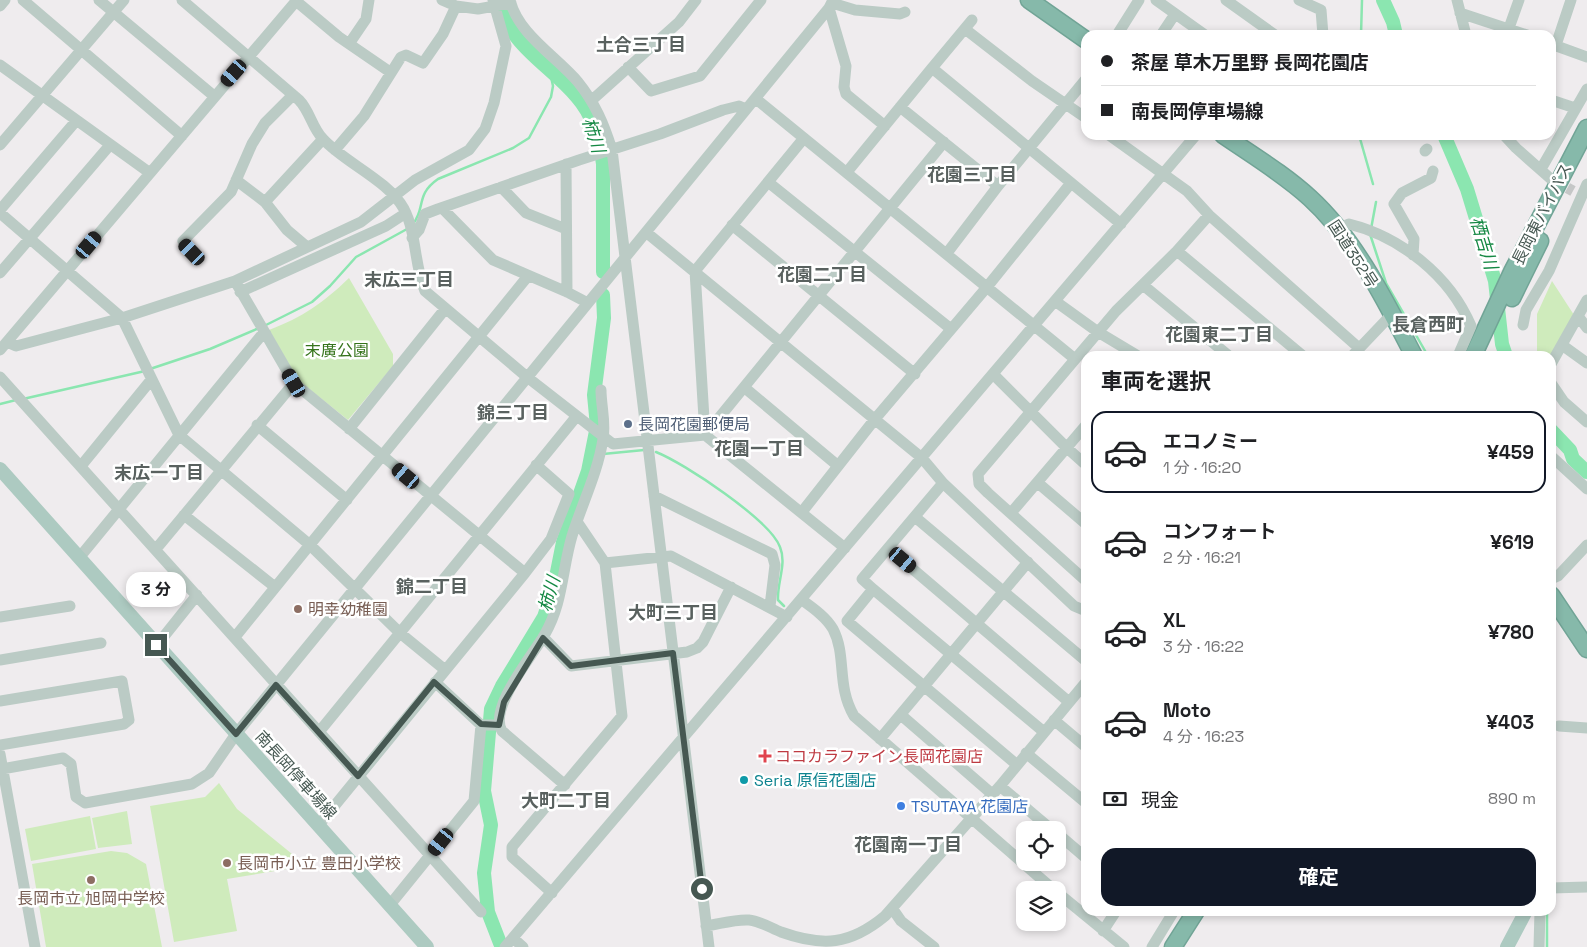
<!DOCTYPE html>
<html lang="ja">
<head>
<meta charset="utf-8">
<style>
  body { margin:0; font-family:"Space Grotesk","Noto Sans JP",sans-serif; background:#f6f6f6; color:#202124; height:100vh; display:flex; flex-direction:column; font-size:19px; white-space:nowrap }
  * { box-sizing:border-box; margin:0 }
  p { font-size:16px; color:#757577 }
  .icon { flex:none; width:28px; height:28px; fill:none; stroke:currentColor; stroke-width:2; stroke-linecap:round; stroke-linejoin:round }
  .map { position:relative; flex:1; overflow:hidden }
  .drawer { position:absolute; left:1081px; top:351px; width:475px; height:565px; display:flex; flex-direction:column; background:#fff; border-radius:15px; box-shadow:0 2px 8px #0003 }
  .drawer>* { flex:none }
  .hud { position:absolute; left:1081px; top:30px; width:475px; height:110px; border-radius:15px; box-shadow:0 2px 8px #0003; display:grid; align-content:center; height:110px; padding:0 20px; background:#fff }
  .buttons { position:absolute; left:1016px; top:821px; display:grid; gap:10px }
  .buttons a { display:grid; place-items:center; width:50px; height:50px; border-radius:10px; background:#fff; box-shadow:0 2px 8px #0003; font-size:25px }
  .end { position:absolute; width:22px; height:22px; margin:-11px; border:6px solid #465852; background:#fff; box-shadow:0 0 0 2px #fff }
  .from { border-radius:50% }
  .bubble { position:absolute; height:35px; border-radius:15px; background:#fff; box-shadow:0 2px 8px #0003; font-size:16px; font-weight:700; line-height:35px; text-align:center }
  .car { position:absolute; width:15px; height:30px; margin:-15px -8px; border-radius:6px; box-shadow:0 0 4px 1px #0007; background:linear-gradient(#222 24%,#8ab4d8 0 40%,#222 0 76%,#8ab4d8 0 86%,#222 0) }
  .hud b { display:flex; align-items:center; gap:18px; height:48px; font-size:19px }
  .hud b+b { border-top:1px solid #e0e0e0 }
  .hud i { width:12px; height:12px; background:#202124 }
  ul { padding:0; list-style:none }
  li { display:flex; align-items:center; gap:15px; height:82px; margin:0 10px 8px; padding:0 10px; border:2px solid transparent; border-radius:15px }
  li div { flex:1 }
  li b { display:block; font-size:19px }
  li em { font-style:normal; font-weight:700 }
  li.selected { border-color:#111827 }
  li>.icon { width:45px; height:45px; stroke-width:1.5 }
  h2 { padding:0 20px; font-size:22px; line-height:60px }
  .pay { display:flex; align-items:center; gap:12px; height:55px; padding:0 20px; font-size:19px }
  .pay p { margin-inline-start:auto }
  .cta { display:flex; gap:10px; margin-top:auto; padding:10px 20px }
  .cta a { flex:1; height:58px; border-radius:15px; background:#111827; color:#fff; font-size:20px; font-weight:700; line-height:58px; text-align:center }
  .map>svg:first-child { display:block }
  .green { fill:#cfebbc }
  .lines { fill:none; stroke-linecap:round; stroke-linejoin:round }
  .stream { stroke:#8be6b0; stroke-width:2.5 }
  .river { stroke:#8be6b0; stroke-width:14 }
  .minor-tunnel { stroke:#c5c7c7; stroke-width:11; stroke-dasharray:11 5.5; stroke-linecap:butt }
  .highway-casing { stroke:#71a496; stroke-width:19 }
  .minor { stroke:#bbcbc5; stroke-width:11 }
  .major { stroke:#adcac1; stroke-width:14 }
  .highway { stroke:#86b9aa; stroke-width:16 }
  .route { stroke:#465852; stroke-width:6 }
  .service-dot { fill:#5c6f8a; stroke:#fff; stroke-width:2 }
  .education-dot { fill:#8d6e63; stroke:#fff; stroke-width:2 }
  .health-dot { fill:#e0444e; stroke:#fff; stroke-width:2 }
  .culture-dot { fill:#0f9aa8; stroke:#fff; stroke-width:2 }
  .shop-dot { fill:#3f7fe0; stroke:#fff; stroke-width:2 }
  .labels { text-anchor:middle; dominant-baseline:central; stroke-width:5; stroke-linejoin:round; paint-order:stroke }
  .street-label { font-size:16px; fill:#465852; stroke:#fff }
  .park-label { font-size:16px; fill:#36741c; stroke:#fff }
  .service-label { font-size:16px; fill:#4e5e75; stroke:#fff; text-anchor:start }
  .education-label { font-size:16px; fill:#785e54; stroke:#fff; text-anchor:start }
  .health-label { font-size:16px; fill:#be3a42; stroke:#fff; text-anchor:start }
  .culture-label { font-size:16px; fill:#0d838f; stroke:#fff; text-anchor:start }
  .shop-label { font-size:16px; fill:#366cbe; stroke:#fff; text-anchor:start }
  .neighbourhood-label { font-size:18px; font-weight:bold; fill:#59615f; stroke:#fff }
  .water-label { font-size:18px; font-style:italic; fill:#148843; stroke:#fff }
</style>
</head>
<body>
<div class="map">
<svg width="1587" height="947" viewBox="0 0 1587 947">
  <rect width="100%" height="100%" fill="#efecee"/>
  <path class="green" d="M349 278 393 354V366L348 420 298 380 269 330C303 317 323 303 349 278Z
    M1552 281 1574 315 1551 356H1537V314Z
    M219 783 237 809 297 858 287 869 227 879 237 931 174 942 150 806 205 797Z
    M127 811 132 844 98 848 92 818Z
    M90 816 96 849 31 861 25 829Z
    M111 851 127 853 146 864 162 947H46L32 864Z"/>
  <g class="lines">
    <path class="stream" d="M1361 35 1362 0
      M1359 135 1373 184
      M413 224C426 208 415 195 438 179L513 148 529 138 551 97 553 86 550 72
      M1371 229 1376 202
      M1370 234 1386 283 1428 356
      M264 326 312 302 330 286 356 257 407 229
      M150 369 210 349 259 328
      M23 399 145 371
      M0 404 16 400
      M656 452C684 463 770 520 780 547 787 564 777 582 778 600L784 606
      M603 454 644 450
      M1547 947V911"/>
    <path class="river" d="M500 0C508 46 550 64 577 97 593 115 600 140 603 164V272
      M1383 0 1393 22 1396 35
      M1444 135 1467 189 1495 281 1502 344 1506 356
      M1551 430 1570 450 1573 459 1587 472
      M500 943 488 912 484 873 491 825 484 791 491 709 502 686 544 617 554 587 563 542 588 471 597 426 594 395 604 318 603 295"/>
    <path class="minor-tunnel" d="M1553 180 1573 191"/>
    <defs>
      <path id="highway" d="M1029 0 1086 40
        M1223 135C1252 155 1284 174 1310 198 1355 239 1386 302 1414 356
        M1512 298 1540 241
        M1473 356 1512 272 1587 128
        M1551 595 1587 649
        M1173 947 1196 911"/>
    </defs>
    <use href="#highway" class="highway-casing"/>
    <path class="minor" d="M23 0 182 136
      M99 0 214 96
      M182 0 299 100C310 111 312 128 323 139 345 163 388 180 404 209 417 234 414 265 425 291L527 377 613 444 705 435 944 142
      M442 0 456 6 478 9 511 3
      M510 0C518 34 556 56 578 82 595 103 604 124 612 150L709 947
      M1156 0 1205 35
      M1226 0 1275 35
      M1299 0 1321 10 1323 35
      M1457 0 1466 35
      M296 1 339 37 390 72
      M832 3 855 10 900 14 905 12
      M0 6 5 0
      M829 8 846 66 844 87 846 94 885 126
      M1460 13 1527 35
      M1509 28 1519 0
      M965 29 1032 81 1086 118
      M1117 35 1139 0
      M1161 35 1175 14
      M349 44 366 19 369 0
      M1551 44 1587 57
      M1556 45 1571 0
      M0 65 150 173
      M628 67 651 91 700 76 761 0
      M932 68 972 20
      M756 99 1075 359
      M592 100 679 22 696 0
      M1551 100 1575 108
      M900 107 998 186
      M1109 135 1187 191 1209 215 1359 348
      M1504 135 1516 148 1551 179
      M804 138 695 271 705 435 845 548
      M0 145 124 0
      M335 150 364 116 401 57 406 55 423 63 443 34 456 6
      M1425 151 1427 149
      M566 164 567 292
      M1541 169 1587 89
      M847 172 932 68 1121 224
      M236 180 265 202 287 230 307 247
      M768 182 951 329
      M501 187 526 213 566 229
      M265 202 323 139
      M442 208 493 260 567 292 588 303
      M0 210 76 121
      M0 213 122 318 179 435 310 545 400 633 444 669
      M732 225 915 374
      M1339 229 1349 224C1401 237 1450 276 1471 326L1458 356
      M647 233 922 458 943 483 1074 606 1086 611
      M412 238 419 230 425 214 438 209 579 160 660 134 723 110 739 106 746 109
      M1177 251 1303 356
      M192 252 183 241 231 192 252 144 265 123 293 95
      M947 253 998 186 1086 79
      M1413 255 1414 239 1394 204 1402 193 1431 178 1433 171
      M0 273 110 145
      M235 281 294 383 525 573 318 826
      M1143 285 1229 356
      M240 292 386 226 406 213
      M1055 301 1098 332 1138 356
      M1578 316 1587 328
      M1523 325 1526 310 1549 271 1587 184
      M7 342 16 346 122 318 235 281 361 222 415 180 469 150 485 129 494 103 506 46 493 0
      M1562 345 1587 363
      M0 350 297 0
      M1352 356 1391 315
      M1551 364 1587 300
      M993 374 1067 448 1086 465
      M0 377 481 912
      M1551 383 1564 402 1587 422
      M745 388 837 465
      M257 425 347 500
      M349 429 445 309
      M1551 456 1587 489
      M81 466 151 380
      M943 483 862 579 873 589 847 621 1016 764
      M1038 483 1086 524
      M654 496 772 554 775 565 770 606
      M802 512 875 419 987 287 1071 183
      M1011 513 1086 425
      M184 515 275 587
      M915 517 1086 661
      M888 548 1069 702
      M156 549 294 383
      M79 558 260 337 266 334
      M605 563 671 556 787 617
      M525 573 551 539 569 494 536 465
      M1551 579 1558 576 1587 545
      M1086 581 988 493 979 484 978 474 1116 311 1177 251 1209 215
      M873 589 1044 732
      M802 600C813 608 826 617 833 629 847 656 836 685 854 716L1054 890
      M0 617 70 606
      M235 637 528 276
      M543 637 571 666 687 652 697 648 703 642 731 587
      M157 645 197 595
      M0 660 101 643
      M435 682 481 725H499
      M0 701 122 681 129 720 124 724 0 745
      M901 715 992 794
      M1054 720 1086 747
      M1559 726 1587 728
      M319 732 576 417
      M880 739 1028 562
      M1026 753 1086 803
      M0 754 35 947
      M0 772 2 769 63 758 71 764 76 797 85 803 192 784 209 773 236 734 829 8 833 0
      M565 785 502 731C488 708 533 655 545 634 563 603 562 570 572 536 582 504 598 472 603 439 606 422 601 406 601 390
      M1000 786 1052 830
      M1058 834 1086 858
      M1551 888 1587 887
      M552 893 512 857V847L622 716 605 563 578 523
      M1058 893 1124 947
      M389 906 474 801 481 725
      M892 908 901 921 934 947
      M706 926C720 924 735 919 749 920 760 921 771 928 781 932 823 947 850 945 885 916L1000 786 1086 682
      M1103 931 1116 911
      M513 938 523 947
      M505 947 1196 135
      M1152 947 1174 911
      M1539 947 1540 911"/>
    <path class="major" d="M0 469 427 947
      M1507 947 1526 911"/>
    <use href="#highway" class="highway"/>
  </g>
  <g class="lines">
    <path class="route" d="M156 645 236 734 276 685 358 776 434 682 481 724 499 725 504 702 543 638 571 666 673 653 702 889"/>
  </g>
  <circle class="service-dot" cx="628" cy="424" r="5"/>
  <g class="education-dot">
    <circle cx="298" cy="609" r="5"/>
    <circle cx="227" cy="863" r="5"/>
    <circle cx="91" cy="880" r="5"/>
  </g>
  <path class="health-dot" d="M762.5 748.5h5v5h5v5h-5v5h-5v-5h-5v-5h5z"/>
  <circle class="culture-dot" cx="744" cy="780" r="5"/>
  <circle class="shop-dot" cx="901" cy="806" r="5"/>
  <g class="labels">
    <g class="street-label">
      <text transform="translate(1542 214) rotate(-63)">長岡東バイパス</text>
      <text transform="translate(1353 254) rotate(57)">国道352号</text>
      <text transform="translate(296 775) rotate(48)">南長岡停車場線</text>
    </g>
    <g class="park-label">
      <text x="337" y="350">末廣公園</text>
    </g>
    <g class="service-label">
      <text x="638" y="424">長岡花園郵便局</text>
    </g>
    <g class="education-label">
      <text x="308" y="609">明幸幼稚園</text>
      <text x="237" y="863">長岡市小立 豊田小学校</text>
      <text x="91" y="898" text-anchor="middle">長岡市立 旭岡中学校</text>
    </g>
    <g class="health-label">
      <text x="775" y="756">ココカラファイン長岡花園店</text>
    </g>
    <g class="culture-label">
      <text x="754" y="780">Seria 原信花園店</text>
    </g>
    <g class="shop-label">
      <text x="911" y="806">TSUTAYA 花園店</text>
    </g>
    <g class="neighbourhood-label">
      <text x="641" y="44">土合三丁目</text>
      <text x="972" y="174">花園三丁目</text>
      <text x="822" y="274">花園二丁目</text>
      <text x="409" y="279">末広三丁目</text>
      <text x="1428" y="324">長倉西町</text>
      <text x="1219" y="334">花園東二丁目</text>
      <text x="513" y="412">錦三丁目</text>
      <text x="759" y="448">花園一丁目</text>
      <text x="159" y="472">末広一丁目</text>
      <text x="432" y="586">錦二丁目</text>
      <text x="673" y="612">大町三丁目</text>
      <text x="566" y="800">大町二丁目</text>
      <text x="908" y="844">花園南一丁目</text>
    </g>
    <g class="water-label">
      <text transform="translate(594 135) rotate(72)">柿川</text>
      <text transform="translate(1484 243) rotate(73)">栖吉川</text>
      <text transform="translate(549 594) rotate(-75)">柿川</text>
    </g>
  </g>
</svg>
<div class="buttons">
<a><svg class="icon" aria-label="locate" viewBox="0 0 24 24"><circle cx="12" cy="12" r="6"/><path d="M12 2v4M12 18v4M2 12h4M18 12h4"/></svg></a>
<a><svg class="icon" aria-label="layers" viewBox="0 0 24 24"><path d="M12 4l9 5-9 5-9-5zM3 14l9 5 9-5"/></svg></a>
</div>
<i class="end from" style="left:702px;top:889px"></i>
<i class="end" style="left:156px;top:645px"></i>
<div class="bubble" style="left:126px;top:572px;width:60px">3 分</div>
<i class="car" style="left:234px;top:73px;rotate:221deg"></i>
<i class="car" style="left:89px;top:245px;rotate:40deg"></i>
<i class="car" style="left:192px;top:252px;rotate:316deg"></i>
<i class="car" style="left:294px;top:383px;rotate:330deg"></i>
<i class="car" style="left:406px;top:476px;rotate:310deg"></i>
<i class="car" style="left:903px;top:560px;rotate:130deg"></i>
<i class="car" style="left:441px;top:842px;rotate:219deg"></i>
<div class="hud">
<b><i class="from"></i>茶屋 草木万里野 長岡花園店</b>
<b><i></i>南長岡停車場線</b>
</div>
<section class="drawer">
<h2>車両を選択</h2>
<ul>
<li class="selected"><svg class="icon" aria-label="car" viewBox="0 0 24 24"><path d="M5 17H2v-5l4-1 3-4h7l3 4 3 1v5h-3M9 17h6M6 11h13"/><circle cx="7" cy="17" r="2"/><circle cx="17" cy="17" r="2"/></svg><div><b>エコノミー</b><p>1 分 · 16:20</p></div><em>¥459</em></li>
<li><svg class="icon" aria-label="car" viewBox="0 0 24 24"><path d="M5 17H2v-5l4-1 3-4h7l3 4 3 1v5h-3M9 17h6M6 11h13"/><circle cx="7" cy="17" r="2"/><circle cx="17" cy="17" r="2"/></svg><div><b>コンフォート</b><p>2 分 · 16:21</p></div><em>¥619</em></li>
<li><svg class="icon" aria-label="car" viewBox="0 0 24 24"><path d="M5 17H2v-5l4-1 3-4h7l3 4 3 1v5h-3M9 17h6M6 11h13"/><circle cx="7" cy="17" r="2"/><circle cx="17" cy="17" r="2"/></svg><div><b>XL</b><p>3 分 · 16:22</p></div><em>¥780</em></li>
<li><svg class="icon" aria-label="car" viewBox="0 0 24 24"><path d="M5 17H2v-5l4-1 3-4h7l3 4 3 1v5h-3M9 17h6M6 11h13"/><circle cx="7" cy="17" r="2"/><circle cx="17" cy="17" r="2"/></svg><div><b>Moto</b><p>4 分 · 16:23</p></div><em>¥403</em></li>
</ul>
<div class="pay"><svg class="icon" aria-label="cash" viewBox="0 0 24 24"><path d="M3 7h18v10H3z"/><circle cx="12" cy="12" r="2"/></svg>現金<p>890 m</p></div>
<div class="cta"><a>確定</a></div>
</section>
</div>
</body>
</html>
